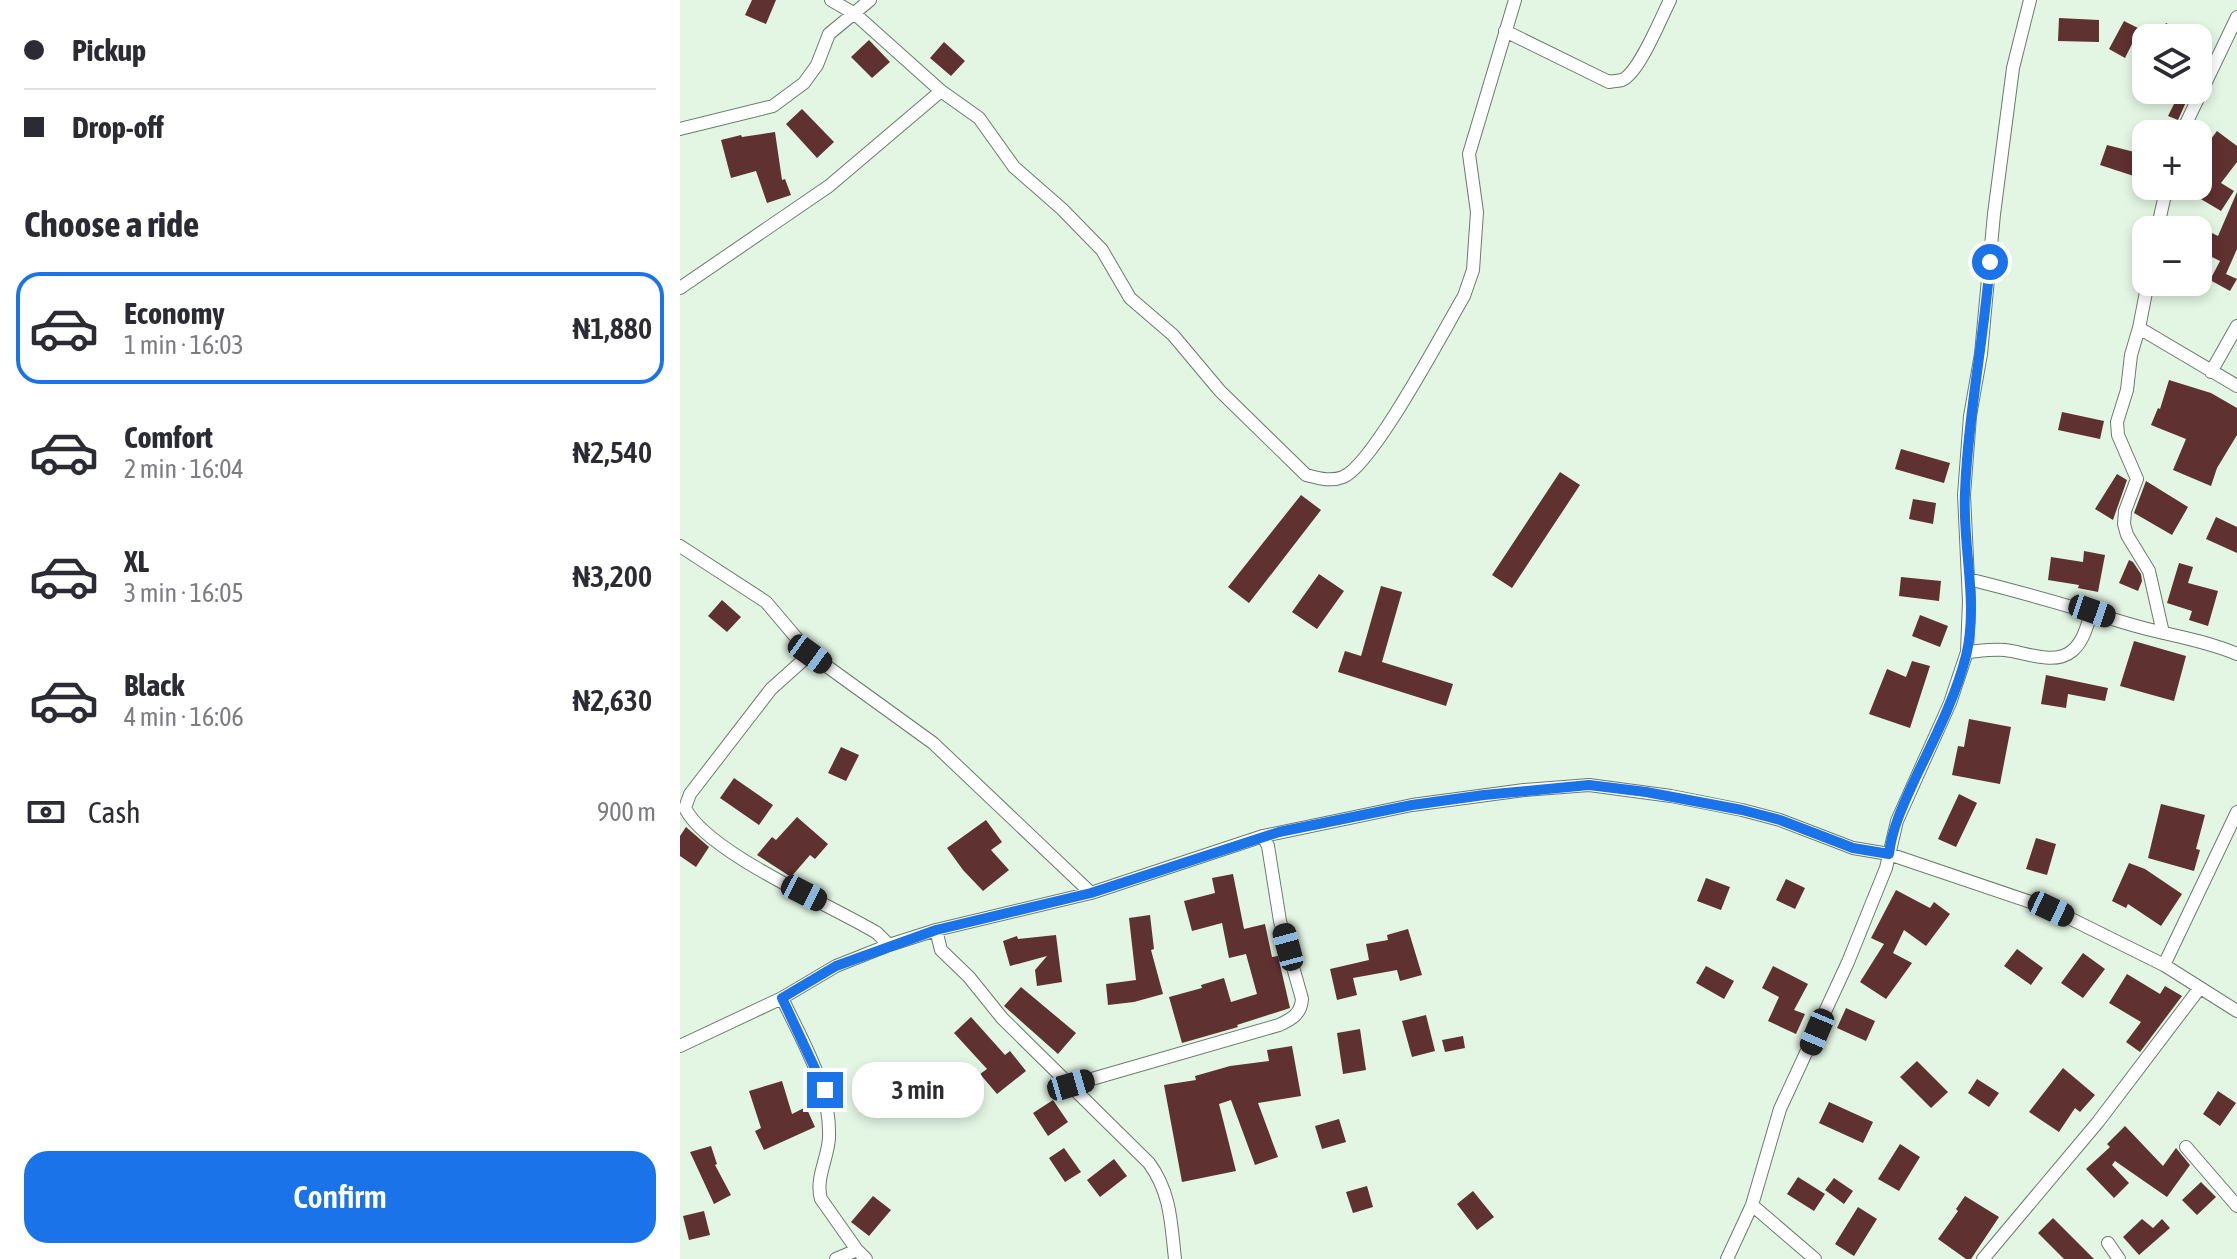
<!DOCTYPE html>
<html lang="en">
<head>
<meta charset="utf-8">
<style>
  body { margin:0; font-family:"Asap Condensed",sans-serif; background:#f2f2f3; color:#2b2b33; height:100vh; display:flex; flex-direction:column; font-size:30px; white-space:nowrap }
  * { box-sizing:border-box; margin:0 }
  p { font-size:26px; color:#7c7c81 }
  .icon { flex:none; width:44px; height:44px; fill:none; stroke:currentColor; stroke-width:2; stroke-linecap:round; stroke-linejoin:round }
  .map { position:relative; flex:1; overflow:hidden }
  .panel { display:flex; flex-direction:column; background:#fff; width:680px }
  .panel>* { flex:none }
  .banner { display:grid; align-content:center; height:176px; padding:0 24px; background:#fff }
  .fabs { position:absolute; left:1452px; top:24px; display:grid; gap:16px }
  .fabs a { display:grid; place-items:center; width:80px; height:80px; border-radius:16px; background:#fff; box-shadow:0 4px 12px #0003; font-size:40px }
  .end { position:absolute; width:36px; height:36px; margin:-18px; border:10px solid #1a73e8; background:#fff; box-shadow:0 0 0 4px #fff }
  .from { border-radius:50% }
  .bubble { position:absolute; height:56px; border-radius:24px; background:#fff; box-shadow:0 4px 12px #0003; font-size:26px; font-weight:600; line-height:56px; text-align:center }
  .car { position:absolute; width:24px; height:48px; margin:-24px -12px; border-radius:10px; box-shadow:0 0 6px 2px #0007; background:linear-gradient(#222 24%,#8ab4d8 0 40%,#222 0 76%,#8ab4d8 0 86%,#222 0) }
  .banner b { display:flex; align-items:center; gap:28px; height:76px; font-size:30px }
  .banner b+b { border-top:2px solid #e1e1e2 }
  .banner i { width:20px; height:20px; background:#2b2b33 }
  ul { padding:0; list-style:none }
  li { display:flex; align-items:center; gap:24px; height:112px; margin:0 16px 12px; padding:0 8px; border:4px solid transparent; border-radius:24px }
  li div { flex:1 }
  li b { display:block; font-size:30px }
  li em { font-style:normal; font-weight:600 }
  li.on { border-color:#1a73e8 }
  li>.icon { width:72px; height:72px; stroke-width:1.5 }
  h2 { padding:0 24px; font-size:36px; line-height:96px }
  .pay { display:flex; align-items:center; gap:20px; height:88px; padding:0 24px; font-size:30px }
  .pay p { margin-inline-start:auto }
  .cta { display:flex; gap:16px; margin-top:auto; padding:16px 24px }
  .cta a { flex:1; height:92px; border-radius:24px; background:#1a73e8; color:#fff; font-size:32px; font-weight:600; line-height:92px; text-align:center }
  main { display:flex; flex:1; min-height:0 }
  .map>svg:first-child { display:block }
  .building { fill:#5f3130 }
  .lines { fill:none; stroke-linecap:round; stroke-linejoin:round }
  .street-casing { stroke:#6a7b6b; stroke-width:14 }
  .street { stroke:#fff; stroke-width:12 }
  .route { stroke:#1a73e8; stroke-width:10 }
</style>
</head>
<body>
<main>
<section class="panel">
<div class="banner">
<b><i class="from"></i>Pickup</b>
<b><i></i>Drop-off</b>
</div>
<h2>Choose a ride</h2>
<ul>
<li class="on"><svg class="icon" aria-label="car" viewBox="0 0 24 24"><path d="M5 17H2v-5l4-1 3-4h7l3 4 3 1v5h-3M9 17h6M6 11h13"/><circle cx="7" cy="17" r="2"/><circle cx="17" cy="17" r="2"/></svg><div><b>Economy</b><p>1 min · 16:03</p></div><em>₦1,880</em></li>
<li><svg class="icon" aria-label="car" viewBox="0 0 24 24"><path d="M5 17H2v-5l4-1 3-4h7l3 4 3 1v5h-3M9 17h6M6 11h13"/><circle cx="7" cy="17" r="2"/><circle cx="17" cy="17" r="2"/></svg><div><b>Comfort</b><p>2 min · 16:04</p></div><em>₦2,540</em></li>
<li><svg class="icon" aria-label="car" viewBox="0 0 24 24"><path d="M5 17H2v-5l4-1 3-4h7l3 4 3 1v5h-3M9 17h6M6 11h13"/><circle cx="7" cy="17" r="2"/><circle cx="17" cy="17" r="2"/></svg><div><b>XL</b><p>3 min · 16:05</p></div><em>₦3,200</em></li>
<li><svg class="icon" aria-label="car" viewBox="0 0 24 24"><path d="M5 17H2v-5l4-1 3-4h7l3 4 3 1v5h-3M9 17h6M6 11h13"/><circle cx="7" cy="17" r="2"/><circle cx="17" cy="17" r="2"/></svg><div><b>Black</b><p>4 min · 16:06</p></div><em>₦2,630</em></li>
</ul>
<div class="pay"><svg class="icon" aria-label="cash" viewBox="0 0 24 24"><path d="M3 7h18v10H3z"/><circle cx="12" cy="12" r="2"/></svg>Cash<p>900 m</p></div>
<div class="cta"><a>Confirm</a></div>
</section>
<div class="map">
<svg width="1557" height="1259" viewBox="0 0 1557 1259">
  <rect width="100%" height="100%" fill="#e3f6e4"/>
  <path class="building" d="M72 0H96L86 24 65 15Z
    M1379 18 1419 20V42L1378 41Z
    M1444 21 1478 38 1486 23 1514 38H1455L1445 58 1429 49Z
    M189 40 210 62 192 78 171 57Z
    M264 42 285 61 271 76 250 58Z
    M1497 98 1506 102 1498 120 1488 116Z
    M122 109 154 142 137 158 106 124Z
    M1537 131 1557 146V162L1541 183 1554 191 1541 211 1499 186H1518V156Z
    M95 132 102 180 105 179 111 195 87 203 76 171 51 178 41 140 61 135 62 137Z
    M1427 145 1466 155V180L1420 165Z
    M1557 192V249L1546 274 1557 279 1550 291 1530 280 1540 261 1518 250V226L1538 236Z
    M1489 380 1531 393 1557 408V435L1537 468 1531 486 1493 470 1506 439 1471 425 1478 408 1480 409Z
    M1382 412 1424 421 1420 439 1378 430Z
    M1221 449 1270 463 1264 483 1215 469Z
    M880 472 900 485 832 588 812 575Z
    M1437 474 1447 480 1433 520 1415 509Z
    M1466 481 1508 507 1492 535 1454 513Z
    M621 495 641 510 569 603 548 587Z
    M1233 499 1256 503 1253 524 1229 519Z
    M1536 517 1557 527V553L1526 539Z
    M1404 551 1425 555 1418 592 1398 588 1399 585 1368 580 1371 557 1403 562Z
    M1449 560 1453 562 1461 574 1462 581 1458 591 1439 583Z
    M1499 563 1513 567 1508 583 1538 591 1528 626 1509 620 1512 611 1487 603Z
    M639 574 664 591 637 629 612 612Z
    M1221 577 1261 581 1259 601 1219 596Z
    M701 586 722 592 702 662 773 684 766 706 658 672 665 651 681 656Z
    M42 600 61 617 47 632 28 616Z
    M1240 615 1268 626 1260 647 1232 636Z
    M1454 641 1506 656 1494 701 1440 686Z
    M1232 661 1250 666 1230 728 1189 714 1207 669 1226 677Z
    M1366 675 1428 688 1425 701 1388 694 1386 708 1361 704Z
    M1289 719 1331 727 1320 784 1272 775 1278 746 1284 747Z
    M161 747 179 755 166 781 148 773Z
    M54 778 93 805 79 825 40 798Z
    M1279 794 1297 803 1276 847 1258 839Z
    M1481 804 1525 815 1516 849 1520 850 1514 871 1468 858Z
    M117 817 148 844 135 859 130 855 111 877 77 855 92 837 96 840Z
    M306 820 322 842 311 850 329 870 303 891 283 870 267 848Z
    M6 827 29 847 16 867 0 856V836Z
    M1356 838 1376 844 1367 875 1346 869Z
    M1449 863 1465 869 1502 894 1481 926 1448 904 1446 908 1432 901Z
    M553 874 564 929 585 924 592 957 598 956 610 1008 557 1025 558 1027 502 1043 489 997 522 988 521 985 544 978 551 1002 577 994 566 954 549 958 542 923 512 931 504 901 535 893 532 878Z
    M1026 878 1050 887 1041 910 1017 901Z
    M1106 879 1125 888 1115 909 1096 900Z
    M1216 890 1250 908 1254 902 1270 914 1246 946 1224 930 1213 953 1232 963 1206 999 1180 982 1204 944 1191 938Z
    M470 915 474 949 471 950 483 994 454 1002 428 1005 426 984 456 980 449 918Z
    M728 929 742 975 720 981 717 970 673 978 677 995 657 1000 650 969 689 960 686 944 708 940 707 935Z
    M376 935 382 982 357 986 355 970 367 956 330 966 323 941 337 936 338 939Z
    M1337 949 1363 968 1351 985 1324 966Z
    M1403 953 1425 969 1403 998 1381 983Z
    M1026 966 1054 981 1044 999 1016 983Z
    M1093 966 1128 984 1114 1010 1125 1014 1116 1034 1088 1021 1099 997 1082 988Z
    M1447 974 1480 994 1485 986 1502 996 1460 1052 1446 1042 1461 1022 1429 1003Z
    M341 987 396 1033 378 1054 324 1006Z
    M1166 1008 1195 1021 1186 1041 1157 1028Z
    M746 1015 755 1051 732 1057 722 1021Z
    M291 1017 325 1055 330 1051 346 1071 317 1094 300 1074 307 1069 274 1033Z
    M680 1029 686 1070 663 1074 657 1033Z
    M783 1036 785 1048 765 1052 762 1040Z
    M612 1046 621 1096 578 1103 598 1157 575 1165 551 1100 539 1104 556 1171 502 1182 484 1085 516 1080 515 1076 550 1066 589 1061 587 1050Z
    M1237 1061 1268 1092 1251 1108 1220 1077Z
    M1383 1068 1415 1095 1400 1112 1395 1108 1379 1132 1349 1112Z
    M1297 1079 1319 1093 1309 1107 1288 1093Z
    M102 1081 112 1114 126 1107 135 1127 84 1150 75 1131 81 1128 69 1091Z
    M1538 1091 1556 1103 1540 1126 1523 1114Z
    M373 1100 388 1122 368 1136 353 1113Z
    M1149 1102 1193 1122 1183 1143 1139 1123Z
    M659 1119 666 1142 642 1149 635 1126Z
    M1445 1126 1483 1166 1496 1148 1510 1165 1487 1197 1435 1161 1432 1165 1449 1183 1434 1198 1406 1169 1430 1147 1427 1144Z
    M1220 1144 1240 1157 1219 1191 1198 1179Z
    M31 1146 37 1164 35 1165 51 1195 34 1204 10 1152Z
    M384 1148 401 1172 385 1182 369 1158Z
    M434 1159 447 1176 420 1197 407 1180Z
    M1118 1177 1145 1194 1134 1211 1107 1194Z
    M1154 1178 1173 1191 1164 1204 1145 1190Z
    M1521 1182 1536 1197 1517 1215 1502 1200Z
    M687 1186 693 1207 673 1213 666 1192Z
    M793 1191 814 1217 797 1230 777 1204Z
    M193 1196 211 1210 189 1236 171 1222Z
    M1285 1196 1319 1217 1291 1259H1286L1258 1239 1278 1211 1276 1209Z
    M1178 1207 1197 1219 1174 1256 1155 1244Z
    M24 1211 30 1235 9 1240 3 1216Z
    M1373 1218 1414 1259H1384L1358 1233Z
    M1462 1219 1473 1228 1482 1219 1490 1228 1459 1255 1443 1237Z"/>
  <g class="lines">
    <defs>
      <path id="street" d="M151 0 175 14 261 91 299 118 334 167 382 209 422 250 450 298 493 335 540 391 626 475C638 478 651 482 663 477 693 465 764 330 784 296L793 270 797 212 789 154 835 0
        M825 31 929 82C932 81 939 81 942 80 959 73 981 18 990 0
        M0 129 93 106 124 83 137 65 149 34 190 0
        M1501 134 1557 17
        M1477 230 1487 186
        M1468 282 1459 328 1451 355 1447 390 1437 422 1438 435 1457 479 1445 511 1444 524 1447 535 1469 571 1483 633
        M0 288 149 186 261 91
        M1459 328 1557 386
        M1531 372 1557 326
        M0 546 86 602 130 654 253 743 411 893
        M1288 579C1342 592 1396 608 1449 624 1485 635 1522 639 1557 654
        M1287 652C1299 651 1312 649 1325 650 1345 652 1374 666 1392 651 1404 641 1407 625 1412 611
        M130 654 91 689 10 794 5 808C27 853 151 905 197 933L209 945
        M256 930 261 950 289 977 322 1018 469 1163C491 1193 491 1223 495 1259
        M1484 965 1557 812
        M102 998C123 1043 151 1087 149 1138 148 1158 135 1179 141 1199L177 1250 186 1259
        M0 1046 102 998 156 966 209 945 256 930 411 893 583 836 732 805 844 790 909 785 991 796 1062 810 1100 820 1173 848 1209 854 1371 909 1484 965 1557 1011
        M391 1085 599 1025C612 1019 621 1014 622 999L600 921 588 846 583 836
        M1506 1147 1557 1206
        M1072 1205 1135 1259
        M1428 1243 1439 1259
        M156 1259 177 1250
        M1047 1259 1072 1205 1100 1109 1168 962 1206 868 1217 821 1270 703 1287 652 1289 601 1284 495 1290 416 1301 354 1314 214 1333 68 1350 0
        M1303 1259 1418 1122 1519 989"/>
    </defs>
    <use href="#street" class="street-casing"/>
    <use href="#street" class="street"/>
  </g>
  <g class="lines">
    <path class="route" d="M145 1090 102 998 156 966 256 930 411 893 599 832 732 805 804 795 909 785 966 792 1062 810 1100 820 1173 848 1209 854C1212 828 1224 803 1235 779 1254 739 1275 699 1286 656 1299 603 1282 545 1285 492 1288 415 1304 339 1310 262"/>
  </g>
</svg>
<div class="fabs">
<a><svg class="icon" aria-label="layers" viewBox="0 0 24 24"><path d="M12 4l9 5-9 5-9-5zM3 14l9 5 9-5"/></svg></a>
<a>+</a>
<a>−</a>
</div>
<i class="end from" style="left:1310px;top:262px"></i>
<i class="end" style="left:145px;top:1090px"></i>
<div class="bubble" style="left:172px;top:1062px;width:132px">3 min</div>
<i class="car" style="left:1412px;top:611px;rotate:109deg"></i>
<i class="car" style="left:130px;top:654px;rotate:126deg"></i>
<i class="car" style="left:124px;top:893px;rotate:117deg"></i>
<i class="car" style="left:1371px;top:909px;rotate:115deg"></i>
<i class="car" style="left:608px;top:947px;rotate:345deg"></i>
<i class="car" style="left:1137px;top:1032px;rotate:203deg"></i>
<i class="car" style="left:391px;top:1085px;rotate:74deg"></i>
</div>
</main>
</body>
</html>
